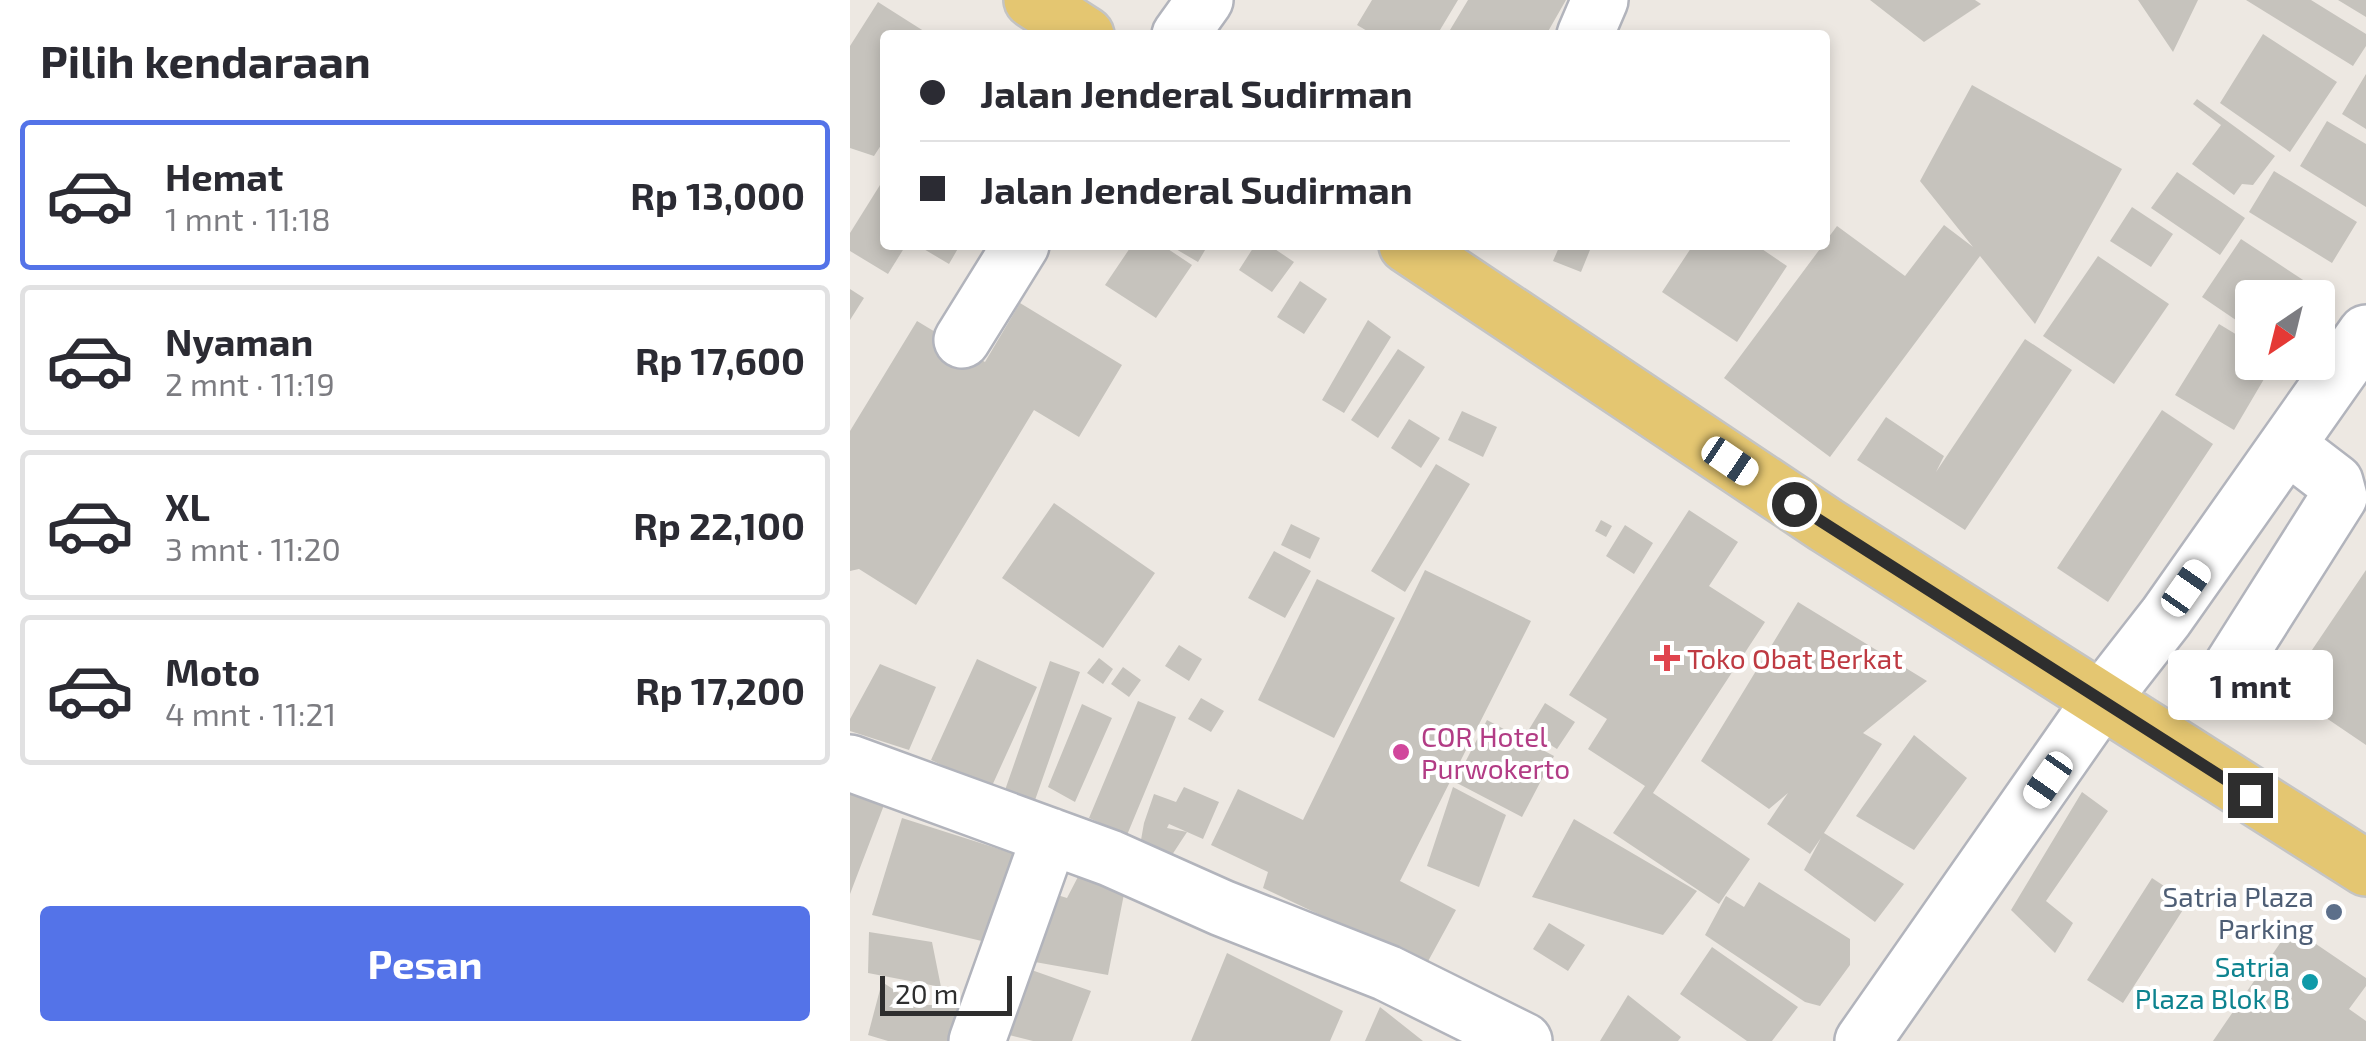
<!DOCTYPE html>
<html lang="id">
<head>
<meta charset="utf-8">
<style>
  body { margin:0; font-family:"Exo 2",sans-serif; background:#f2f2f3; color:#2b2b33; height:100vh; display:flex; flex-direction:column; font-size:38px; white-space:nowrap }
  * { box-sizing:border-box; margin:0 }
  p { font-size:32px; color:#7c7c81 }
  .icon { flex:none; width:55px; height:55px; fill:none; stroke:currentColor; stroke-width:2; stroke-linecap:round; stroke-linejoin:round }
  .map { position:relative; flex:1; overflow:hidden }
  .sheet { display:flex; flex-direction:column; background:#fff; width:850px }
  .sheet>* { flex:none }
  .hud { position:absolute; left:30px; top:30px; width:950px; height:220px; border-radius:10px; box-shadow:0 5px 15px #0003; display:grid; align-content:center; height:220px; padding:0 40px; background:#fff }
  .needle { width:65px; rotate:215deg }
  .buttons { position:absolute; left:1385px; top:280px; display:grid; gap:20px }
  .buttons a { display:grid; place-items:center; width:100px; height:100px; border-radius:10px; background:#fff; box-shadow:0 5px 15px #0003; font-size:50px }
  .scale { position:absolute; left:30px; bottom:25px; width:132px; box-sizing:border-box; padding-left:10px; border:5px solid #2e2e2e; border-top:0; font-size:28px; line-height:35px; white-space:nowrap; color:#2e2e2e; -webkit-text-stroke:8px #fff; paint-order:stroke }
  .end { position:absolute; width:45px; height:45px; margin:-22px; border:12px solid #2e2e2e; background:#fff; box-shadow:0 0 0 5px #fff }
  .from { border-radius:50% }
  .bubble { position:absolute; height:70px; border-radius:10px; background:#fff; box-shadow:0 5px 15px #0003; font-size:32px; font-weight:700; line-height:70px; text-align:center }
  .car { position:absolute; width:30px; height:60px; margin:-30px -15px; border-radius:12px; box-shadow:0 0 8px 2px #0007; background:linear-gradient(#fff 24%,#345 0 40%,#fff 0 76%,#345 0 86%,#fff 0) }
  .hud b { display:flex; align-items:center; gap:35px; height:95px; font-size:38px }
  .hud b+b { border-top:2px solid #e1e1e2 }
  .hud i { width:25px; height:25px; background:#2b2b33 }
  ul { padding:0; list-style:none }
  li { display:flex; align-items:center; gap:30px; height:150px; margin:0 20px 15px; padding:0 20px; border:5px solid #e1e1e2; border-radius:10px }
  li div { flex:1 }
  li b { display:block; font-size:38px }
  li em { font-style:normal; font-weight:700 }
  li.active { border-color:#5473e8 }
  li>.icon { width:90px; height:90px; stroke-width:1.5 }
  h2 { padding:0 40px; font-size:45px; line-height:120px }
  .primary-button { display:flex; gap:20px; margin-top:auto; padding:20px 40px }
  .primary-button a { flex:1; height:115px; border-radius:10px; background:#5473e8; color:#fff; font-size:40px; font-weight:700; line-height:115px; text-align:center }
  main { display:flex; flex:1; min-height:0 }
  .map>svg:first-child { display:block }
  .building { fill:#c6c3bd }
  .lines { fill:none; stroke-linecap:round; stroke-linejoin:round }
  .minor-casing { stroke:#b2b4bc; stroke-width:60 }
  .major-casing { stroke:#c4c4c4; stroke-width:60 }
  .minor { stroke:#fff; stroke-width:55 }
  .major { stroke:#e4c671; stroke-width:55 }
  .route { stroke:#2e2e2e; stroke-width:12 }
  .health-dot { fill:#e0444e; stroke:#fff; stroke-width:4 }
  .hotel-dot { fill:#d1479c; stroke:#fff; stroke-width:4 }
  .service-dot { fill:#5c6f8a; stroke:#fff; stroke-width:4 }
  .culture-dot { fill:#0f9aa8; stroke:#fff; stroke-width:4 }
  .labels { text-anchor:middle; dominant-baseline:central; stroke-width:8; stroke-linejoin:round; paint-order:stroke }
  .health-label { font-size:28px; fill:#be3a42; stroke:#fff; text-anchor:start }
  .hotel-label { font-size:28px; fill:#b23c85; stroke:#fff; text-anchor:start }
  .service-label { font-size:28px; fill:#4e5e75; stroke:#fff; text-anchor:end }
  .culture-label { font-size:28px; fill:#0d838f; stroke:#fff; text-anchor:end }
</style>
</head>
<body>
<main>
<section class="sheet">
<h2>Pilih kendaraan</h2>
<ul>
<li class="active"><svg class="icon" aria-label="car" viewBox="0 0 24 24"><path d="M5 17H2v-5l4-1 3-4h7l3 4 3 1v5h-3M9 17h6M6 11h13"/><circle cx="7" cy="17" r="2"/><circle cx="17" cy="17" r="2"/></svg><div><b>Hemat</b><p>1 mnt · 11:18</p></div><em>Rp 13,000</em></li>
<li><svg class="icon" aria-label="car" viewBox="0 0 24 24"><path d="M5 17H2v-5l4-1 3-4h7l3 4 3 1v5h-3M9 17h6M6 11h13"/><circle cx="7" cy="17" r="2"/><circle cx="17" cy="17" r="2"/></svg><div><b>Nyaman</b><p>2 mnt · 11:19</p></div><em>Rp 17,600</em></li>
<li><svg class="icon" aria-label="car" viewBox="0 0 24 24"><path d="M5 17H2v-5l4-1 3-4h7l3 4 3 1v5h-3M9 17h6M6 11h13"/><circle cx="7" cy="17" r="2"/><circle cx="17" cy="17" r="2"/></svg><div><b>XL</b><p>3 mnt · 11:20</p></div><em>Rp 22,100</em></li>
<li><svg class="icon" aria-label="car" viewBox="0 0 24 24"><path d="M5 17H2v-5l4-1 3-4h7l3 4 3 1v5h-3M9 17h6M6 11h13"/><circle cx="7" cy="17" r="2"/><circle cx="17" cy="17" r="2"/></svg><div><b>Moto</b><p>4 mnt · 11:21</p></div><em>Rp 17,200</em></li>
</ul>
<div class="primary-button"><a>Pesan</a></div>
</section>
<div class="map">
<svg width="1516" height="1041" viewBox="0 0 1516 1041">
  <rect width="100%" height="100%" fill="#ede8e2"/>
  <path class="building" d="M522 0H608L587 35H524L507 25Z
    M618 0H716L696 35H597Z
    M1020 0H1125L1131 4 1074 42Z
    M1288 0H1348L1323 52Z
    M1396 0H1461L1516 34V46L1503 66Z
    M1488 0H1516V17Z
    M28 2 80 35H35V139L24 156 0 148V46Z
    M1413 34 1487 82 1440 152 1370 103Z
    M1516 74V129L1492 114Z
    M1122 85 1272 169 1185 324 1130 256 980 457 874 378 987 226 1055 276 1094 225 1123 247 1070 181Z
    M1347 99 1425 156 1403 185 1392 184 1384 195 1342 164 1371 125 1343 104Z
    M1477 121 1516 144V207L1450 166Z
    M1424 171 1507 222 1482 263 1399 212Z
    M1327 172 1395 218 1370 255 1301 208Z
    M35 177V245H56L38 274 0 251V233Z
    M1282 207 1323 234 1301 267 1260 241Z
    M1391 239 1476 295 1468 307V298H1402V331L1352 297Z
    M67 245H110L99 264Z
    M282 245H312L342 265 306 318 255 285Z
    M319 245H358L348 262Z
    M405 245H419L444 262 422 292 389 270Z
    M710 245H742L731 272 703 261Z
    M843 245H906L937 266 887 342 812 292Z
    M1248 256 1319 304 1264 384 1193 336Z
    M450 281 477 299 454 334 427 317Z
    M0 289 14 298 0 320Z
    M170 303 272 365 229 437 184 410 66 605 9 569 0 571V431L67 321 135 362Z
    M518 320 541 337 494 413 472 400Z
    M1369 324 1402 344V362H1424L1384 430 1325 395Z
    M1175 339 1222 370 1115 530 1007 460 1036 417 1094 456 1086 472Z
    M548 349 575 367 528 438 501 420Z
    M1312 410 1363 444 1258 602 1207 568Z
    M612 411 647 427 633 457 598 440Z
    M559 419 590 438 571 468 541 448Z
    M586 464 620 484 555 592 521 571Z
    M204 503 305 573 253 648 152 578Z
    M839 510 888 542 859 586 915 622 803 793 900 859 869 904 763 833 795 786 738 749 757 719 719 695Z
    M751 520 762 526 756 537 745 531Z
    M441 524 470 538 460 559 431 545Z
    M775 525 803 543 784 574 756 556Z
    M424 551 461 571 435 618 398 598Z
    M575 570 681 621 550 881 606 910 576 965 413 888 418 872 361 845 388 789 453 820Z
    M1516 570V745L1435 690Z
    M467 579 545 618 484 738 408 700Z
    M948 602 1077 681 1013 733 1032 744 974 833 1054 884 1025 922 954 870 971 838 960 854 917 824 938 793 919 809 851 761Z
    M329 645 352 659 339 681 315 666Z
    M249 658 263 669 253 684 237 673Z
    M127 659 187 687 141 788 81 760Z
    M200 661 230 672 184 803 154 793Z
    M30 664 86 687 59 750 0 731V719Z
    M273 667 291 680 279 697 261 684Z
    M351 698 374 711 361 732 338 719Z
    M288 701 326 717 277 835 239 818Z
    M695 703 725 722 707 749 678 731Z
    M232 704 262 718 225 802 198 787Z
    M637 720 704 756 672 817 605 782Z
    M1064 735 1117 778 1064 850 1006 816Z
    M334 787 369 802 353 839 319 824 317 828 337 832 320 858 291 840 294 823 304 794 326 802Z
    M603 787 656 815 629 887 577 866Z
    M0 792 34 805 0 894Z
    M1232 792 1258 811 1196 901 1223 923 1205 953 1161 910Z
    M52 818 174 857 157 947 22 915Z
    M724 819 847 891 813 935 682 897Z
    M231 871 275 889 258 975 168 959 188 889 217 898Z
    M1302 878 1338 902 1273 1003 1237 980Z
    M909 882 1000 939V965L970 1006 955 1002 855 935 876 896 894 907Z
    M699 923 735 945 718 971 683 949Z
    M1441 927 1516 978V986L1499 1009 1516 1021V1041H1363Z
    M19 932 82 942 91 987 18 973Z
    M862 947 948 1007 922 1041H897L830 994Z
    M377 953 493 1011 480 1041H341Z
    M159 962 241 991 222 1041H183L139 1030Z
    M32 982 68 1005H133L117 1041H38L18 1035Z
    M778 995 831 1037 828 1041H750Z
    M530 1007 573 1041H515Z"/>
  <g class="lines">
    <defs>
      <path id="minor" d="M330 35 355 0
        M735 35 750 0
        M112 340 171 245
        M1382 666 1489 497 1485 482 1438 446
        M0 763 260 858 372 908 537 973 674 1041
        M127 1041 200 836
        M1013 1041 1252 699 1316 617 1516 333"/>
      <path id="major" d="M182 0 236 35
        M557 245 976 525 1516 868"/>
    </defs>
    <use href="#minor" class="minor-casing"/>
    <use href="#major" class="major-casing"/>
    <use href="#minor" class="minor"/>
    <use href="#major" class="major"/>
  </g>
  <g class="lines">
    <path class="route" d="M944 504 1400 795"/>
  </g>
  <path class="health-dot" d="M812 643h10v10h10v10h-10v10h-10v-10h-10v-10h10z"/>
  <circle class="hotel-dot" cx="551" cy="752" r="10"/>
  <circle class="service-dot" cx="1484" cy="912" r="10"/>
  <circle class="culture-dot" cx="1460" cy="982" r="10"/>
  <g class="labels">
    <g class="health-label">
      <text x="837" y="658">Toko Obat Berkat</text>
    </g>
    <g class="hotel-label">
      <text x="571" y="736">COR Hotel<tspan x="571" dy="32">Purwokerto</tspan></text>
    </g>
    <g class="service-label">
      <text x="1464" y="896">Satria Plaza<tspan x="1464" dy="32">Parking</tspan></text>
    </g>
    <g class="culture-label">
      <text x="1440" y="966">Satria<tspan x="1440" dy="32">Plaza Blok B</tspan></text>
    </g>
  </g>
</svg>
<div class="buttons">
<a><svg class="needle" viewBox="-14 -14 28 28"><path d="M0-13l5 13h-10z" fill="#e53935"/><path d="M0 13l5-13h-10z" fill="#7c7c81"/></svg></a>
</div>
<div class="scale">20 m</div>
<i class="end from" style="left:944px;top:504px"></i>
<i class="end" style="left:1400px;top:795px"></i>
<div class="bubble" style="left:1318px;top:650px;width:165px">1 mnt</div>
<i class="car" style="left:880px;top:461px;rotate:124deg"></i>
<i class="car" style="left:1336px;top:588px;rotate:35deg"></i>
<i class="car" style="left:1198px;top:780px;rotate:215deg"></i>
<div class="hud">
<b><i class="from"></i>Jalan Jenderal Sudirman</b>
<b><i></i>Jalan Jenderal Sudirman</b>
</div>
</div>
</main>
</body>
</html>
